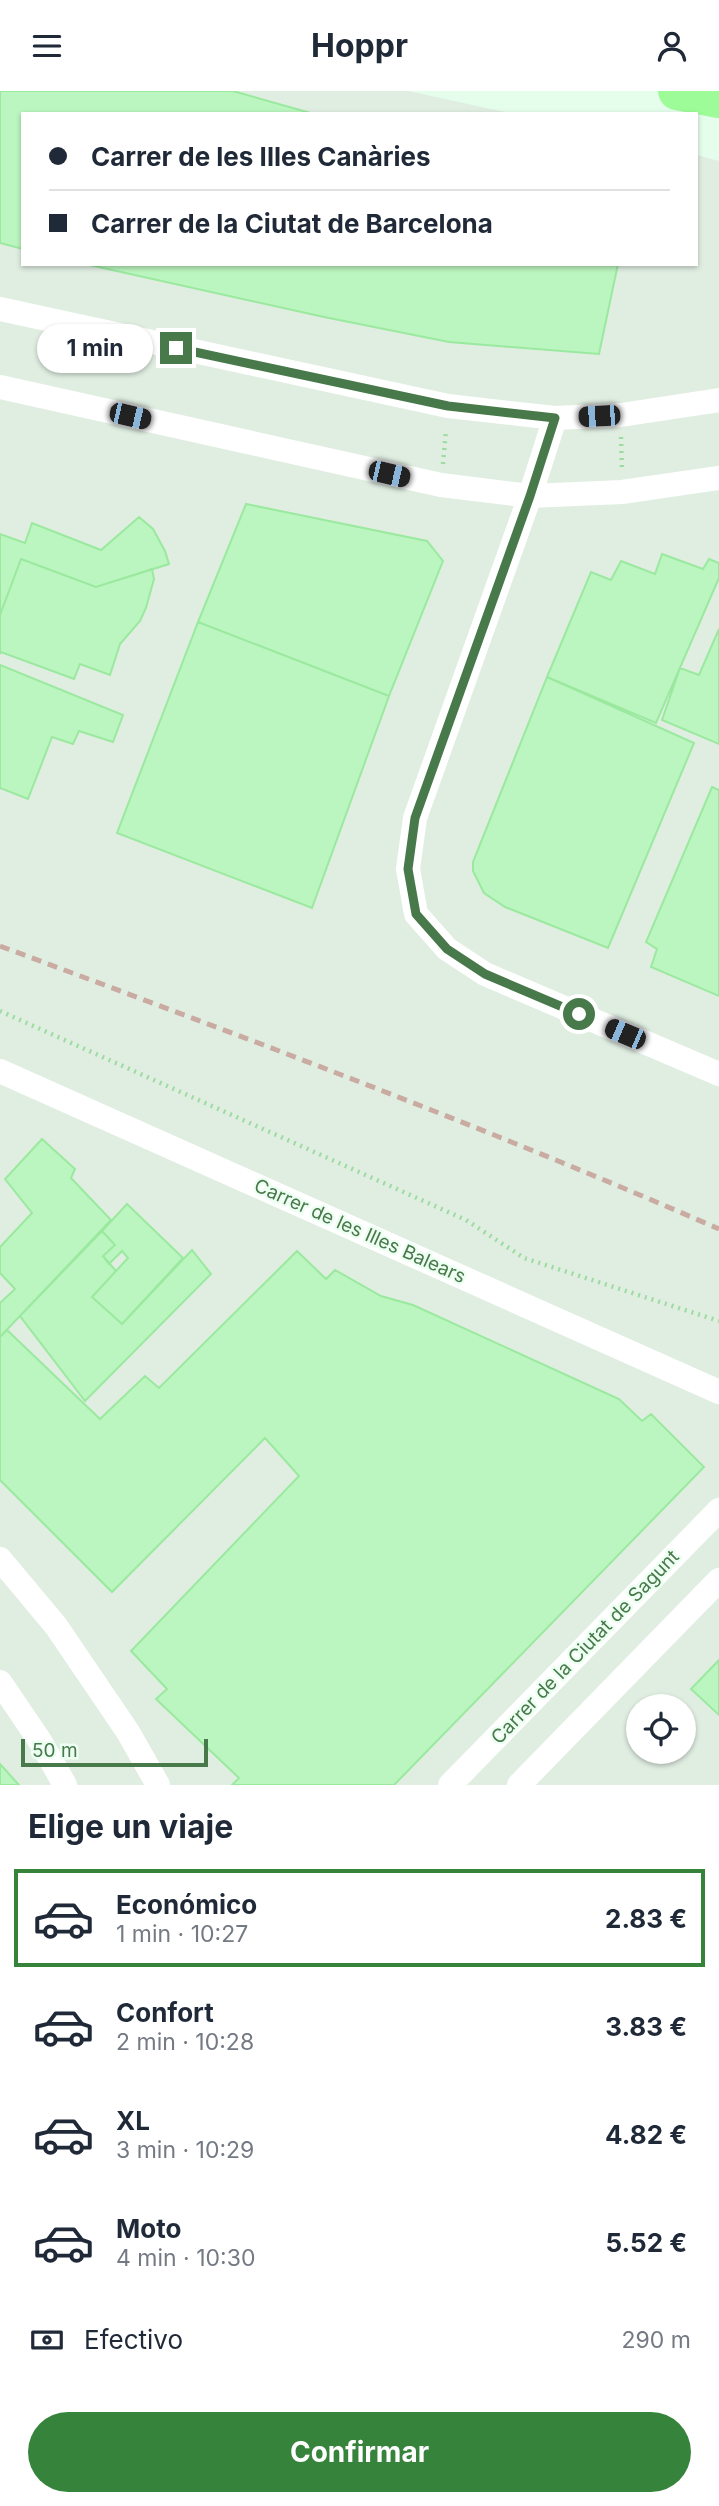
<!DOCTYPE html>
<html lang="es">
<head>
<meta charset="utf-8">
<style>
  body { margin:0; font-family:Inter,sans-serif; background:#f6f6f7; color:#1f2937; height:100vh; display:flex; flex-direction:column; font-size:26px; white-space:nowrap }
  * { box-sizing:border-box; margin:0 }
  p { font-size:23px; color:#747a83 }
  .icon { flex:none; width:38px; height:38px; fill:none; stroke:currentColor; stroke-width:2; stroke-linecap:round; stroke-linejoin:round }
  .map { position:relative; height:1694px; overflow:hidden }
  .details { display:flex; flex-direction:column; background:#fff; flex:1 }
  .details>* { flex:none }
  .banner { position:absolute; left:21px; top:21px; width:677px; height:154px; border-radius:0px; box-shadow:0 2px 5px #0004; display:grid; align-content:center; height:154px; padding:0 28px; background:#fff }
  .buttons { position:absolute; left:626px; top:1603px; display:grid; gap:14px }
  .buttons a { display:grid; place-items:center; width:70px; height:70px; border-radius:50%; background:#fff; box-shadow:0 2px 5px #0004; font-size:35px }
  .scale { position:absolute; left:21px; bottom:18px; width:187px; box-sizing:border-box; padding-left:7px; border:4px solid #48794a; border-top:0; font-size:19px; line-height:24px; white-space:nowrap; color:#48794a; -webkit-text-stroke:5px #edfff2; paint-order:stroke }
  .end { position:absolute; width:32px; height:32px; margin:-16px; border:9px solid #48794a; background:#fff; box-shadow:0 0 0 4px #fff }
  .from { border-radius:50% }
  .bubble { position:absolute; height:49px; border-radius:24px; background:#fff; box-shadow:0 2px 5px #0004; font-size:23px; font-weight:700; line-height:49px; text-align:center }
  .car { position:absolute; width:21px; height:42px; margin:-21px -10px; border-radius:9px; box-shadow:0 0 5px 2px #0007; background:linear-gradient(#222 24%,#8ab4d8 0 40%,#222 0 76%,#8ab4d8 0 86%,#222 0) }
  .banner b { display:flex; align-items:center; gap:24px; height:66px; font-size:26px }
  .banner b+b { border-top:2px solid #e0e1e3 }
  .banner i { width:18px; height:18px; background:#1f2937 }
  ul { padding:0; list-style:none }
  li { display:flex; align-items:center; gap:21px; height:98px; margin:0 14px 10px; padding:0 14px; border:4px solid transparent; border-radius:0px }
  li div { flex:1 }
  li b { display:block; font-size:26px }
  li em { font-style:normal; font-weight:700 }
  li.on { border-color:#36833c }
  li>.icon { width:63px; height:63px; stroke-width:1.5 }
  h2 { padding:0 28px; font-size:32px; line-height:84px }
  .pay { display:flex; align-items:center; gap:18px; height:77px; padding:0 28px; font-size:26px }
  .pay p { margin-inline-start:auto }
  .cta { display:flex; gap:14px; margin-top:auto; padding:14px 28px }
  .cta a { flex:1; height:80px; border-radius:42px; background:#36833c; color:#fff; font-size:28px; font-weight:700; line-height:80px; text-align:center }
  header { display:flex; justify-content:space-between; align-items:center; height:91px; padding:0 28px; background:#fff; font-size:32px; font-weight:700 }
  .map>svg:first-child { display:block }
  .industrial { fill:#e0eee2; fill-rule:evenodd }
  .building { fill:#bbf5bf; stroke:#9ae99f; stroke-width:2 }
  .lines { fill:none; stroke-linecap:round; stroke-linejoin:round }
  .path { stroke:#9ddba1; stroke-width:4.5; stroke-dasharray:2 5; stroke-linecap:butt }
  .minor { stroke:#fff; stroke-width:24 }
  .motorway { stroke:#9efc98; stroke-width:38 }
  .rail { stroke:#c9aba2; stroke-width:5; stroke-dasharray:10 7; stroke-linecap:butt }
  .route { stroke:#48794a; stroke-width:9 }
  .labels { text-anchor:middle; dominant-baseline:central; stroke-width:5; stroke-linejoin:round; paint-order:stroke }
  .street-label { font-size:19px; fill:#48794a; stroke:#edfff2 }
</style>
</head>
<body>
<header><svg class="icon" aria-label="menu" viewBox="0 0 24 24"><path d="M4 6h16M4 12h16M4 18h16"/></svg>Hoppr<svg class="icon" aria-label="person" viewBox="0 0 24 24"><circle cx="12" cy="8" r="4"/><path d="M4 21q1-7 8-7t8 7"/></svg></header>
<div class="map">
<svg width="719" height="1694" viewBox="0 0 719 1694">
  <rect width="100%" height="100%" fill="#e5feec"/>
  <path class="industrial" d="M0 0H409L513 23H23V173H696L697 64 719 70V1694H0ZM639 1615H684V1661H639Z"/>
  <path class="building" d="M0 0H233L314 23H23V158L0 152Z
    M85 173H618L599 263 449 251 324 226Z
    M246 413 427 450 443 470 389 605 198 531Z
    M139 426 153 438 165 460 169 473 96 496 21 468 0 524V443L25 452 32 432 101 459Z
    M662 463 703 478 709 468 719 472V487L656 632 547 586 591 481 611 489 621 470 655 483Z
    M21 468 96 496 152 478 154 488 146 517 140 530 120 553 110 584 80 573 74 588 1 561 0 563V524Z
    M198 531 389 605 312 817 117 742Z
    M719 538V653L662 629 680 577 699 584Z
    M0 574 123 624 113 651 79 640 73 653 52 646 28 708 0 697Z
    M547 586 694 652 608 857 505 816 484 802 473 780V771Z
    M712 696 719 699V905L651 876 657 858 646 851Z
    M42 1048 75 1078 71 1087 111 1129 0 1246V1212L15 1198 0 1182V1156L32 1122 5 1088Z
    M127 1113 183 1167 122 1233 92 1206 128 1167 122 1160 109 1173 103 1165 115 1154 102 1140Z
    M102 1140 115 1154 103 1165 116 1180 92 1206 122 1233 192 1159 211 1183 85 1310 20 1225Z
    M297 1160 326 1188 335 1179 381 1205 413 1214 619 1308 642 1330 651 1323 704 1376 394 1694H232L239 1687 156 1608 167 1598 131 1560 299 1385 265 1347 112 1501 0 1389V1246L7 1239 100 1328 145 1285 159 1297Z
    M719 1569V1624L691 1598Z
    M0 1673 19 1694H0Z"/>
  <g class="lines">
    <path class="path" d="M621 346 622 379
      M443 373 446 339
      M0 920 466 1129 524 1167 719 1230"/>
    <path class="minor" d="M0 218 448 315 555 327 621 324 719 309
      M0 296 441 394 530 405 622 401 719 387
      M555 327 530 405 415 727 408 778 416 823 447 858 485 883 719 983
      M0 980 719 1301
      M0 1468 56 1535 128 1641 158 1694
      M0 1591 40 1650 65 1694
      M450 1694 719 1419
      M519 1694 719 1489"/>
    <path class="motorway" d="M677 0 719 8"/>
    <path class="rail" d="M0 855C241 945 483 1035 719 1138"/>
  </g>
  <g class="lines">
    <path class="route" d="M176 257 448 315 555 327 530 405 415 727 408 778 416 823 447 858 485 883 579 923"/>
  </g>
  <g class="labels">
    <g class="street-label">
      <text transform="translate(360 1140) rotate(24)">Carrer de les Illes Balears</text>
      <text transform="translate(585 1556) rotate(-46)">Carrer de la Ciutat de Sagunt</text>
    </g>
  </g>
</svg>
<div class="buttons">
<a><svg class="icon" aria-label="locate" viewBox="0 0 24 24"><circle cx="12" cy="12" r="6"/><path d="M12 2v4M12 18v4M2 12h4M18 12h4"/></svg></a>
</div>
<div class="scale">50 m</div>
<i class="end from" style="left:579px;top:923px"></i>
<i class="end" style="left:176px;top:257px"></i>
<div class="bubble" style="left:37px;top:233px;width:116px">1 min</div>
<i class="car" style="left:130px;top:325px;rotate:103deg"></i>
<i class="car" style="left:599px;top:325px;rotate:267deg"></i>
<i class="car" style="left:389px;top:383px;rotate:103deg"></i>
<i class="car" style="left:625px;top:943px;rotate:293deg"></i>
<div class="banner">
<b><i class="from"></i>Carrer de les Illes Canàries</b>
<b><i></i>Carrer de la Ciutat de Barcelona</b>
</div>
</div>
<section class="details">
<h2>Elige un viaje</h2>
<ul>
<li class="on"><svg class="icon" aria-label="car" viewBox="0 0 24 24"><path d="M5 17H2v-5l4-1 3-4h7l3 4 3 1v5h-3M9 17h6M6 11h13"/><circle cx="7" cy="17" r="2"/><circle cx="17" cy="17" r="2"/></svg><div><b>Económico</b><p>1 min · 10:27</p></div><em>2.83 €</em></li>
<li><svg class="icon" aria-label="car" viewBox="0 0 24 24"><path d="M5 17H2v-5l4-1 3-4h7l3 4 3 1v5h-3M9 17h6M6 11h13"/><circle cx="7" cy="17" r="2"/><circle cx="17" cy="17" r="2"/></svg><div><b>Confort</b><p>2 min · 10:28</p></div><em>3.83 €</em></li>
<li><svg class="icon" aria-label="car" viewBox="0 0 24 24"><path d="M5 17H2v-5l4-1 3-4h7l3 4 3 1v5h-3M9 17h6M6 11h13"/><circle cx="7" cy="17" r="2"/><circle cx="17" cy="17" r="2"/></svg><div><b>XL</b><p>3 min · 10:29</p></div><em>4.82 €</em></li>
<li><svg class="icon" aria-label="car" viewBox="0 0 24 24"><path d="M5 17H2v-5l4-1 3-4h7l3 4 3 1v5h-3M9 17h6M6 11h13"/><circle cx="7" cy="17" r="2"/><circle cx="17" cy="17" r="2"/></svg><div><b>Moto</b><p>4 min · 10:30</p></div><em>5.52 €</em></li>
</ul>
<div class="pay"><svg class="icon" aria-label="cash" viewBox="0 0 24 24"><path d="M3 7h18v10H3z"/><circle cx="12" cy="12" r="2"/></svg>Efectivo<p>290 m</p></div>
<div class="cta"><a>Confirmar</a></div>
</section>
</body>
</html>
